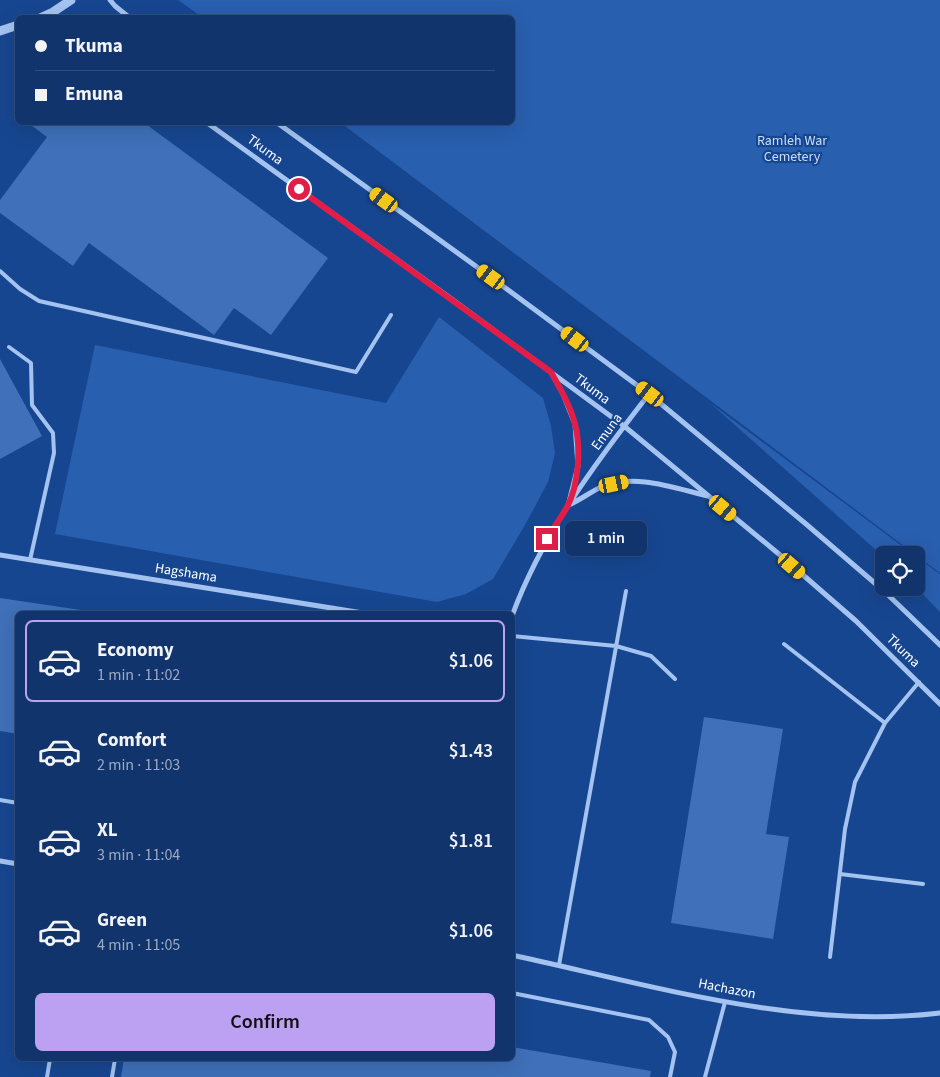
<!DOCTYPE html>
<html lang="en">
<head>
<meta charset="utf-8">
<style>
  body { margin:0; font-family:"Source Sans 3",sans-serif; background:#1e3f74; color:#f1f3f6; height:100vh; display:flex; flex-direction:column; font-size:19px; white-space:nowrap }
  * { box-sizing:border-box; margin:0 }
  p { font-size:16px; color:#9caac2 }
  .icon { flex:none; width:28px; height:28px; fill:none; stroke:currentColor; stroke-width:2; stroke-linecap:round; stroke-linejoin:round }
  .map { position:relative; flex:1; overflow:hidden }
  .drawer { position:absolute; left:15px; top:611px; width:500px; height:450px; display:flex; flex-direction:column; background:#11346c; border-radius:8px; box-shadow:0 5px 20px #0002,0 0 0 1px #304f7f }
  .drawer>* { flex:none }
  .hud { position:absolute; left:15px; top:15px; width:500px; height:110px; border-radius:8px; box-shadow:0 5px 20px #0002,0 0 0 1px #304f7f; display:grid; align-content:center; height:110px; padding:0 20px; background:#11346c }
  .tools { position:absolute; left:875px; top:546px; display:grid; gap:10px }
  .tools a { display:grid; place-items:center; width:50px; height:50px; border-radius:8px; background:#11346c; box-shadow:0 5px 20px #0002,0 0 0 1px #304f7f; font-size:25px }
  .end { position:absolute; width:22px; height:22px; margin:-11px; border:6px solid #e11d48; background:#fff; box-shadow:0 0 0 2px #fff }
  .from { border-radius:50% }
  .bubble { position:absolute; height:35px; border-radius:8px; background:#11346c; box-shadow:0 5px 20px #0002,0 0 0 1px #304f7f; font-size:16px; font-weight:600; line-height:35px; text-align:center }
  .car { position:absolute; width:15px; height:30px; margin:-15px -8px; border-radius:6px; box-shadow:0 0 4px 1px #0007; background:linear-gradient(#f5c518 24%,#345 0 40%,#f5c518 0 76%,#345 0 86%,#f5c518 0) }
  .hud b { display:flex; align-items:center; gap:18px; height:48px; font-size:19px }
  .hud b+b { border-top:1px solid #304f7f }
  .hud i { width:12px; height:12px; background:#f1f3f6 }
  ul { padding:9px 0 0; list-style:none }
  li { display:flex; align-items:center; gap:15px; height:82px; margin:0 10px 8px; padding:0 10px; border:2px solid transparent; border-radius:8px }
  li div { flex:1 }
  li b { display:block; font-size:19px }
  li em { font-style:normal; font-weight:600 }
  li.selected { border-color:#bca0f2 }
  li>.icon { width:45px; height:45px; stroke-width:1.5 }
  .primary-button { display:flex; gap:10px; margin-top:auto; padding:10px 20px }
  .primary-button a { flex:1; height:58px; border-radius:8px; background:#bca0f2; color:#111; font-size:20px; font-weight:600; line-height:58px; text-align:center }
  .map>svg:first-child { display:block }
  .green { fill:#295faf }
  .building { fill:#3f70b9 }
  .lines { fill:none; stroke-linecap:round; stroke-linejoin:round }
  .service { stroke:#a4c3f0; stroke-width:4 }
  .minor { stroke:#a4c3f0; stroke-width:5 }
  .tertiary { stroke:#a4c3f0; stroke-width:9 }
  .route { stroke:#e11d48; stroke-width:6 }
  .labels { text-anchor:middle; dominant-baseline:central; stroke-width:4.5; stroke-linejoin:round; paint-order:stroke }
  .park-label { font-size:14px; fill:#cbdefb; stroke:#174690 }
  .street-label { font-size:14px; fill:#fff; stroke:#174690 }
</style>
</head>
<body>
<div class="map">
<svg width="940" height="1077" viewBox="0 0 940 1077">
  <rect width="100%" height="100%" fill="#174690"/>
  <path class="green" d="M178 0H940V573L341 123 512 122V18L202 17Z
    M439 317 543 398 551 426 555 453 548 482 525 525 493 579 466 594 437 602 55 534 95 345 386 403Z
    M710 403 914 555H884V557Z
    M916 557 940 574V612L916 587Z"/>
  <path class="building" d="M27 122H143L328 258 271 335 234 308 214 335 89 243 73 266 0 213V200L47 137Z
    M0 359 42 436 0 459Z
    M0 598 101 613 18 614V734L0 731Z
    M704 717 783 729 766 834 789 837 773 939 671 923Z
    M512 1047 651 1071 650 1077H121L124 1059H512Z"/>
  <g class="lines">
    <path class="service" d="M0 271 20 289 39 301 356 372 391 315
      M9 347 31 363 32 405 53 433 54 453 30 560
      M512 636 616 646 651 656 675 679
      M784 644 885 723
      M0 800 18 803
      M840 874 923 884
      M830 957 845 829 855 782 885 723 919 682
      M559 965 626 591
      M512 993 649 1020 668 1037 675 1052 670 1077
      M47 1077 50 1059
      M112 1077 115 1059
      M705 1077 725 1002"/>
    <path class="minor" d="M110 0 115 6 130 18
      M206 122 453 300 624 426 780 555 856 621 940 704
      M276 122 477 267 649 394 806 524 884 591 940 645
      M552 374 563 394 575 424 578 466 569 502
      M571 504C581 499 591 492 601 487 635 473 674 488 708 496
      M0 555 369 614
      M512 616C542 534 596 462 649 394
      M0 861 18 864
      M512 955C650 985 799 1030 940 1013"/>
    <path class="tertiary" d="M40 18 53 12 71 0
      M0 31 18 25"/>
  </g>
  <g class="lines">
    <path class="route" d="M299 189 551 372C560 388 570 405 575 424 581 447 579 485 567 507 561 518 553 528 547 539"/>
  </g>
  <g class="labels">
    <g class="park-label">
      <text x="792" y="141">Ramleh War<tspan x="792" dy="16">Cemetery</tspan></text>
    </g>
    <g class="street-label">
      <text transform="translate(265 150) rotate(36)">Tkuma</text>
      <text transform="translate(592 389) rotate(37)">Tkuma</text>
      <text transform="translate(607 432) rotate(-54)">Emuna</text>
      <text transform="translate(186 573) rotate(9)">Hagshama</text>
      <text transform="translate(903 651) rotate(44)">Tkuma</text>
      <text transform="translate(727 989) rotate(11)">Hachazon</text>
    </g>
  </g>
</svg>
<div class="tools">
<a><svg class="icon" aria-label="locate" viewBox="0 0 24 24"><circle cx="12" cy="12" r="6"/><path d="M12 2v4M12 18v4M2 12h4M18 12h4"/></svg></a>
</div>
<i class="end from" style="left:299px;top:189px"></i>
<i class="end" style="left:547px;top:539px"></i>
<div class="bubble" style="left:565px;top:521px;width:82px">1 min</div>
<i class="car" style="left:384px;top:200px;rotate:306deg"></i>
<i class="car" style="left:491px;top:277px;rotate:306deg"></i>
<i class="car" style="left:575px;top:339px;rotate:307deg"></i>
<i class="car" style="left:650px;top:394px;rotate:307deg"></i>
<i class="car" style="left:614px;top:484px;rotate:78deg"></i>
<i class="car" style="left:723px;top:508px;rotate:130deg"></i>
<i class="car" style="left:792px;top:566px;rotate:131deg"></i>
<div class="hud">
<b><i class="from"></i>Tkuma</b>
<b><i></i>Emuna</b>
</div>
<section class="drawer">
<ul>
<li class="selected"><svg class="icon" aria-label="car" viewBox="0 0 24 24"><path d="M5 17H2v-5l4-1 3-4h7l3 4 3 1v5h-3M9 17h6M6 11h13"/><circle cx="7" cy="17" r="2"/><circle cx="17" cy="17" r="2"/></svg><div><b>Economy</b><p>1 min · 11:02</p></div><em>$1.06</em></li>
<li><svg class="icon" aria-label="car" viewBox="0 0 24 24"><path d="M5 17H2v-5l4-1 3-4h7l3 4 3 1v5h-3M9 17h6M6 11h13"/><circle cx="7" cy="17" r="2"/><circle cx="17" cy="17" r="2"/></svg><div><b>Comfort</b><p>2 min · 11:03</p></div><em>$1.43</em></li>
<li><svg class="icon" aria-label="car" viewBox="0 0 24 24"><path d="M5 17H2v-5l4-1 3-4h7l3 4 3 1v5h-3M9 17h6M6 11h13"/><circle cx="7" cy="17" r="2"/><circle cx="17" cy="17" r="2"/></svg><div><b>XL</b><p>3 min · 11:04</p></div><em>$1.81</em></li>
<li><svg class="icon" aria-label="car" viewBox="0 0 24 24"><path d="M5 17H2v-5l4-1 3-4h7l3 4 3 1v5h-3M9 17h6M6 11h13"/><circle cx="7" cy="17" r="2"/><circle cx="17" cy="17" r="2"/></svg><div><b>Green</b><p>4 min · 11:05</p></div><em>$1.06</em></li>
</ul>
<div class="primary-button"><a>Confirm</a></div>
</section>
</div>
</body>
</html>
